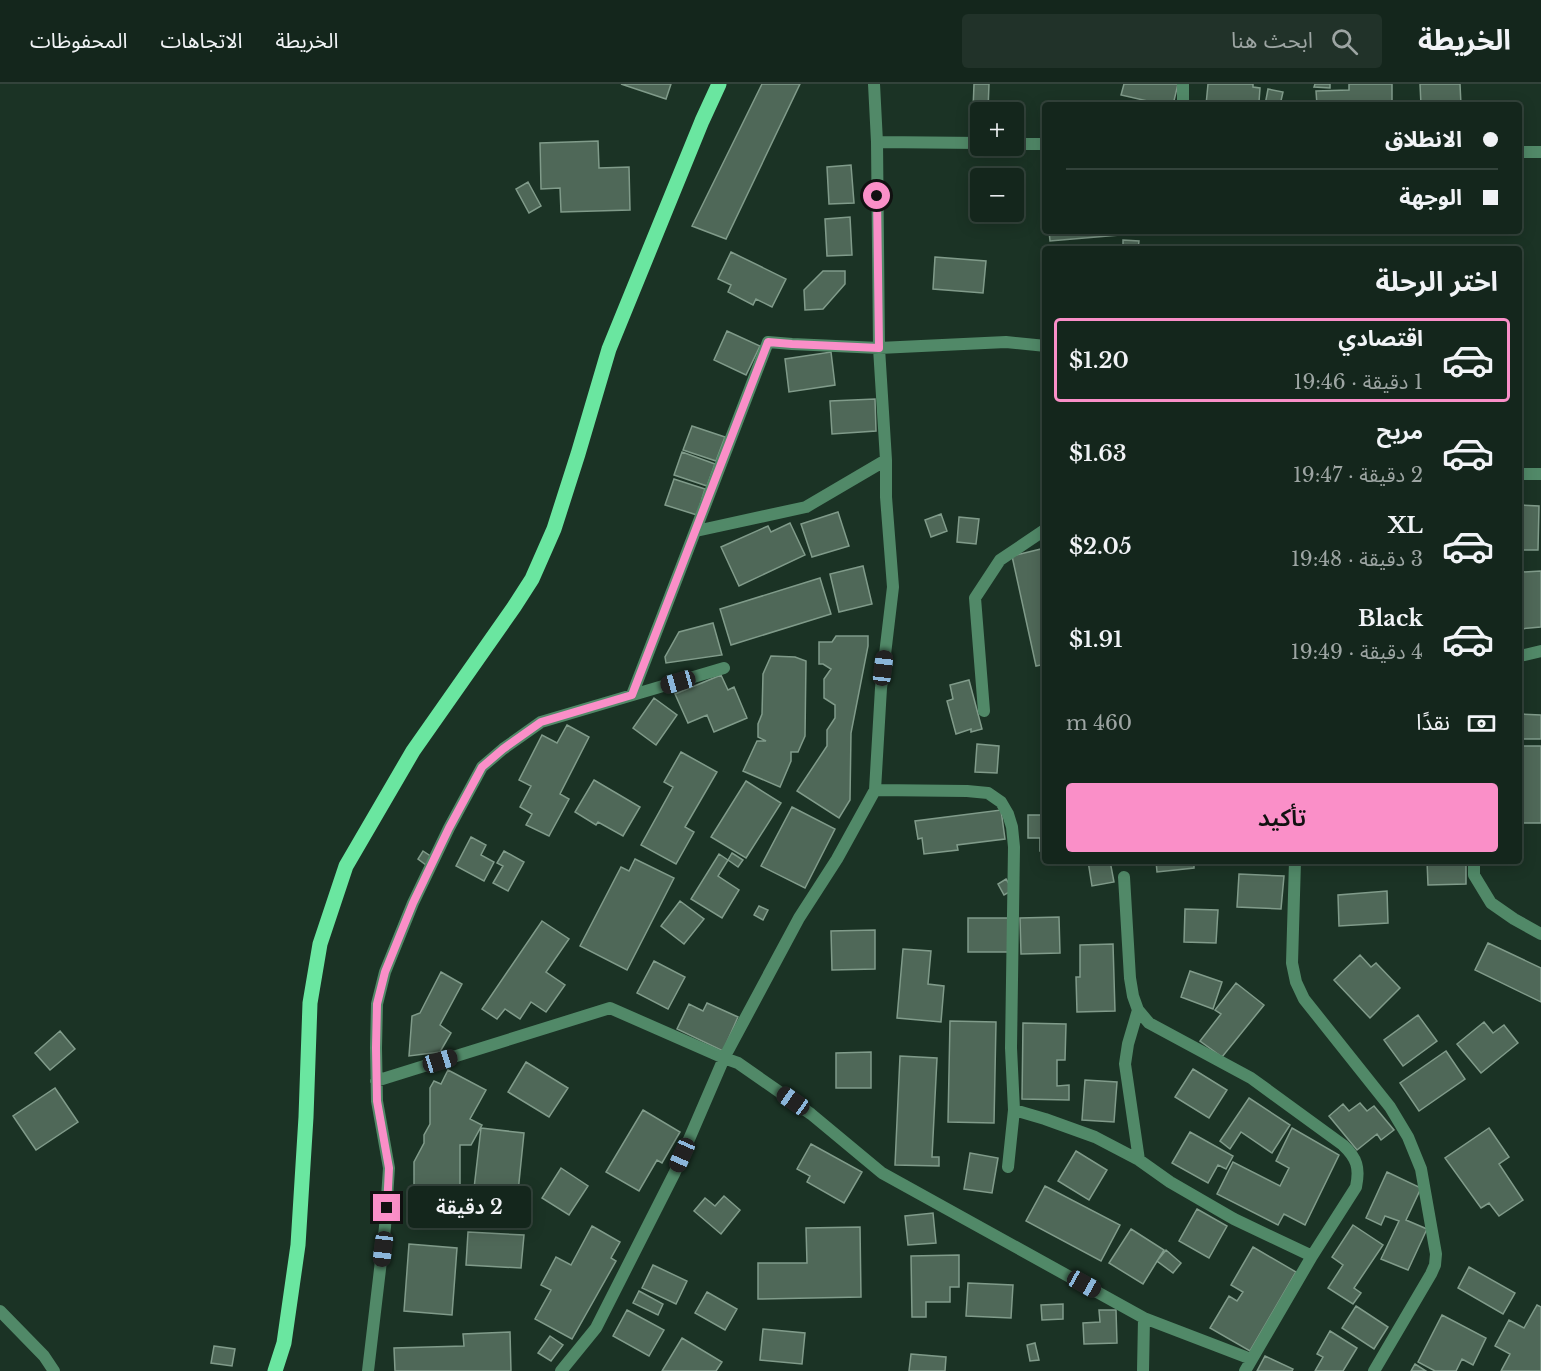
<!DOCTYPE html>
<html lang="ar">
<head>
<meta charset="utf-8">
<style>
  body { margin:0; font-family:"Libre Baskerville","Noto Sans Arabic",serif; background:#213229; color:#f1f3f6; direction:rtl; height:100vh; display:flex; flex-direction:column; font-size:22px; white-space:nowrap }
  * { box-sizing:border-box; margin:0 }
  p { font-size:20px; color:#9da5a3 }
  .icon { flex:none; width:33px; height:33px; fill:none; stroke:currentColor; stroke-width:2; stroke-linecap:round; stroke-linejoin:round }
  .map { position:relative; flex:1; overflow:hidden; direction:ltr }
  .drawer { position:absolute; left:1042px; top:162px; width:480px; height:618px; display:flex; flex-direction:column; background:#14261c; border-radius:6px; box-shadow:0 3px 15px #0003,0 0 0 2px #33433b; direction:rtl }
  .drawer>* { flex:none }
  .hud { position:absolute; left:1042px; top:18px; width:480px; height:132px; border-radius:6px; box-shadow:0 3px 15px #0003,0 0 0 2px #33433b; direction:rtl; display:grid; align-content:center; height:132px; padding:0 24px; background:#14261c }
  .tools { position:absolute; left:970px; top:18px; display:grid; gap:12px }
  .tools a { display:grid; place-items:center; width:54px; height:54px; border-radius:6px; background:#14261c; box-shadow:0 3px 15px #0003,0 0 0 2px #33433b; font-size:30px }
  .end { position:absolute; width:27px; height:27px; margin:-14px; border:8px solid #fa8fc8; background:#111; box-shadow:0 0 0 3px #111 }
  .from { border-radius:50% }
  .bubble { position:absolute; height:42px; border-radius:6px; background:#14261c; box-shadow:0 3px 15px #0003,0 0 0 2px #33433b; font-size:20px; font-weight:600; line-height:42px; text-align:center; direction:rtl }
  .car { position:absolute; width:18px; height:36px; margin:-18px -9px; border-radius:8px; box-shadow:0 0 4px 2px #0007; background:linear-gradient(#222 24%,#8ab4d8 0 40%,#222 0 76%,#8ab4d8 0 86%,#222 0) }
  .hud b { display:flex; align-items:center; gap:21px; height:57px; font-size:22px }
  .hud b+b { border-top:2px solid #33433b }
  .hud i { width:15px; height:15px; background:#f1f3f6 }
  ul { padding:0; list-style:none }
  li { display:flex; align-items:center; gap:18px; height:84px; margin:0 12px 9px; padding:0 12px; border:3px solid transparent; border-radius:6px }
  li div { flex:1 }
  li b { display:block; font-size:22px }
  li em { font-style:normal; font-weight:600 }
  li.active { border-color:#fa8fc8 }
  li>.icon { width:54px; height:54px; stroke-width:1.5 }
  h2 { padding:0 24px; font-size:27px; line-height:72px }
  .pay { display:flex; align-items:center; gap:15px; height:66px; padding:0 24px; font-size:22px }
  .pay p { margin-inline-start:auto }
  .primary-button { display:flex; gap:12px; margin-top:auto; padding:12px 24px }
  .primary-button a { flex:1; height:69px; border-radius:6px; background:#fa8fc8; color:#111; font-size:24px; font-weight:600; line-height:69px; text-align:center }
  header { display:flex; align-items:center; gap:36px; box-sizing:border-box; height:84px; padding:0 30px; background:#14261c; border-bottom:2px solid #33433b }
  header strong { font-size:28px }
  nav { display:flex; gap:33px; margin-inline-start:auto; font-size:21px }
  .search { width:420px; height:54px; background:#213229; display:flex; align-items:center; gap:15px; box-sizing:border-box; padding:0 21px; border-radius:6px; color:#9da5a3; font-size:22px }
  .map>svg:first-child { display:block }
  .building { fill:#4f6858; stroke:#809b8a; stroke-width:1.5 }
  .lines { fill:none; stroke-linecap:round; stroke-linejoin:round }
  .minor { stroke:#518968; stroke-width:12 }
  .primary { stroke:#6ae6a0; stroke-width:15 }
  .route { stroke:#fa8fc8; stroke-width:8 }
</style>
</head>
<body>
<header>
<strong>الخريطة</strong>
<div class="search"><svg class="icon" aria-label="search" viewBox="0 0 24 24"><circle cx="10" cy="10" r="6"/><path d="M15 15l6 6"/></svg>ابحث هنا</div>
<nav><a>الخريطة</a><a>الاتجاهات</a><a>المحفوظات</a></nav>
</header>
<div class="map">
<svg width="1541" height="1287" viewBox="0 0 1541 1287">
  <rect width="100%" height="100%" fill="#1b3325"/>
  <path class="building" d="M621 0H671L666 15Z
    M762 0H800L726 155 692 142Z
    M974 0H989L988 26H973Z
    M1124 0H1178L1173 21H1165L1121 11Z
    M1208 0H1253V3L1260 4 1259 18 1246 17V21H1206Z
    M1315 0H1330V4L1314 3Z
    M1349 0H1392V21H1317L1316 7 1349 6Z
    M1420 0H1460L1461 21H1421Z
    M1268 5 1283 8 1280 21H1265Z
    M598 57 599 84 629 83 630 126 561 128 560 104 541 105 540 59Z
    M851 81 854 119 829 120 827 83Z
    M528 98 541 122 529 129 516 105Z
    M850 133 852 171 827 172 825 135Z
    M1049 147H1130L1131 150 1050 157Z
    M1294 147H1322V149L1294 148Z
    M1123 156 1139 157 1138 165H1123Z
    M731 168 786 195 772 223 756 215 753 221 728 208 731 201 718 195Z
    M935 173 986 177 983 209 933 205Z
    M823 187H845V200L823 225 805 226 804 206Z
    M727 247 760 262 746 291 714 276Z
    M831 268 835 301 789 308 785 275Z
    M875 315 876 347 832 350 830 317Z
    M692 342 725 353 716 377 683 366Z
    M682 368 715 380 707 402 674 391Z
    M674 395 705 405 697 431 665 421Z
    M1520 421 1539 422 1538 466H1520Z
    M838 428 849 462 812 473 801 440Z
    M941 430 947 447 931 453 925 436Z
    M959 433 979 435 976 460 957 458Z
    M790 439 805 471 739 502 721 463 768 442 771 448Z
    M1041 465 1046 487V580L1036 582 1012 472Z
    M1520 473H1522L1523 488 1541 487V543L1520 545Z
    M863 482 872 520 839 528 830 490Z
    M820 494 831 530 731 561 720 525Z
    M713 539 722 571 666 579 665 573 679 548Z
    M836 552H868V562L851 649 850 716 839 734 797 707 827 662V646L835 634V621L824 614V595L831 585 823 580H819V558H832Z
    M771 572 795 573 806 577 805 652 798 668H791V677L780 703 743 687 757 657H766L758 653V640L762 630 763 590Z
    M721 591 728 606 734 603 747 634 714 648 707 631 688 639 675 610Z
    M969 596 982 645 971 648V645L956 650 947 617 953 615 950 601Z
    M654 614 677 631 656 661 633 644Z
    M1520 630 1541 631V655H1520Z
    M567 641 589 653 560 710 569 715 549 752 526 741 532 730 520 723 531 702 519 696 542 651 557 659Z
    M977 660 999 662 997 689 975 688Z
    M1520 662H1541V739H1520Z
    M681 668 717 688 685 743 694 748 676 780 641 761 673 703 664 698Z
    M594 696 640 723 623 752 598 738 596 741 575 728Z
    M746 697 781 719 746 774 711 753Z
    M792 723 835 745 805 804 761 782Z
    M1001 726 1005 755 957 761 958 766 924 770 922 754 918 755 915 737Z
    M1028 731H1046V767H1040V754H1028Z
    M471 753 486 761 481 771 494 778 484 797 456 782Z
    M423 767 432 773 426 781 418 775Z
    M504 767 524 778 508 807 493 799 503 782 497 779Z
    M732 769 743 776 738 783 728 776 718 792 739 806 722 834 691 815 719 770 728 776Z
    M635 775 674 794 627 886 580 862 621 783 629 787Z
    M1088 777H1110L1114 798 1092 802Z
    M1156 777H1194V784L1157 788Z
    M1427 777H1466V800L1428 801Z
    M1239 790 1284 792 1281 825 1237 823Z
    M1006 795 1013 806 1004 811 998 800Z
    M1387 807 1388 839 1339 842 1338 811Z
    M680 817 704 835 684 860 661 842Z
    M759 822 768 826 763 836 754 831Z
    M1185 825 1218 826 1216 859 1184 858Z
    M1059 833 1060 869 1021 870 1020 834Z
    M968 834H1011L1010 868H968Z
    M542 837 569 855 546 888 565 901 546 928 531 918 520 935 505 925 497 935 482 925Z
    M875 846V885L832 886 831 847Z
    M1488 859 1541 884V918L1475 886Z
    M1113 860 1115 927 1077 928 1076 893H1080V861Z
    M903 865 931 867 928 900 944 902 941 938 897 934Z
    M1360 871 1371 883 1376 879 1400 904 1370 934 1334 896Z
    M654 877 685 893 668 925 637 909Z
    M1190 887 1222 898 1213 925 1181 913Z
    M441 888 462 900 440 941 451 949 440 968 409 972 412 932 420 929Z
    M1236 899 1264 921 1222 973 1200 957 1221 930 1215 926Z
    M707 919 738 933 723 967 677 945 689 920 703 927Z
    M1418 931 1437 957 1403 982 1384 956Z
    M950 937 996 938 994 1039 948 1038Z
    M1484 938 1493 949 1504 941 1518 959 1481 989 1457 960Z
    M1023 939 1066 940 1065 976H1057V1002L1069 1001V1016L1022 1015Z
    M60 947 75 965 50 986 35 969Z
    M1446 967 1465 995 1419 1027 1400 999Z
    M871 968V1004H836V969Z
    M900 972 937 974 932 1073H939V1082L895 1081Z
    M526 978 568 1004 549 1033 508 1008Z
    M1193 985 1227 1006 1209 1034 1175 1013Z
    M448 986 486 1006 470 1035 482 1041 471 1061H460V1130H414V1078L424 1059V1051L430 1040V1004L434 997 441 1000Z
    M1085 996 1117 998 1114 1038 1082 1036Z
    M55 1004 78 1038 36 1066 13 1032Z
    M1249 1014 1290 1041 1272 1069 1241 1048 1230 1065 1220 1057Z
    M1360 1019 1367 1027 1374 1022 1394 1046 1381 1056 1377 1050 1357 1066 1329 1032 1343 1020 1349 1027Z
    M643 1026 680 1048 662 1079 657 1076 639 1107 606 1088Z
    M481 1044 524 1049 517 1118 473 1113Z
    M1292 1044 1339 1071 1305 1141 1284 1130 1278 1141 1217 1110 1233 1078 1280 1102 1289 1084 1276 1077Z
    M1489 1044 1509 1073 1499 1080 1523 1116 1499 1132 1489 1119 1481 1124 1445 1074Z
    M1190 1048 1233 1072 1226 1085 1218 1081 1208 1099 1172 1079Z
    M811 1060 862 1088 844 1119 807 1098 810 1092 797 1085Z
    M1076 1067 1107 1086 1089 1116 1058 1097Z
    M970 1069 998 1074 992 1109 964 1105Z
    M561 1084 588 1102 569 1131 542 1114Z
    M1387 1088 1421 1104 1406 1136 1427 1145 1408 1186 1381 1175 1399 1137 1385 1132 1381 1141 1366 1134Z
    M1045 1102 1120 1141 1101 1177 1026 1137Z
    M724 1112 740 1126 721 1150 694 1127 705 1114 715 1122Z
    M1197 1125 1227 1142 1209 1174 1179 1157Z
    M933 1129 936 1159 908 1161 905 1132Z
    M1353 1141 1383 1161 1354 1204 1361 1209 1353 1220 1328 1204 1343 1181 1332 1173Z
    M592 1142 620 1158 611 1174 616 1177 572 1255 535 1235 551 1206 541 1201 556 1173 571 1181Z
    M860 1143 861 1213 758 1215V1179H807L806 1144Z
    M1131 1145 1164 1166 1143 1200 1109 1179Z
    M468 1148 524 1151 521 1184 466 1181Z
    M409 1160 457 1164 452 1231 404 1227Z
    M1253 1163 1296 1188 1250 1267 1210 1244 1229 1212 1237 1217 1243 1208 1231 1201Z
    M1166 1166 1181 1179 1173 1189 1157 1177Z
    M959 1171V1203H950V1218H926V1233H912L911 1172Z
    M653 1181 687 1197 676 1220 642 1204Z
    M1469 1183 1515 1209 1503 1230 1458 1204Z
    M968 1199 1013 1201 1011 1234 966 1232Z
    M639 1207 663 1220 658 1231 633 1219Z
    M707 1208 737 1225 725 1246 695 1229Z
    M1063 1220V1235L1042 1236 1041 1221Z
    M1537 1221 1541 1223V1287H1501L1510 1270 1495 1262 1509 1236 1524 1244Z
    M1356 1222 1388 1243 1374 1265 1342 1244Z
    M627 1226 664 1246 649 1272 613 1252Z
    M1099 1226H1116L1117 1259 1084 1260 1083 1239 1100 1238Z
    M1442 1231 1486 1254 1473 1281 1462 1275 1456 1287H1435L1418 1278Z
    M763 1245 805 1249 802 1280 760 1276Z
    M1330 1247 1357 1264 1343 1287H1315L1323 1273 1317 1270Z
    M510 1248 511 1287H395L394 1264 464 1262 463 1250Z
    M550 1252 563 1261 551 1277 538 1269Z
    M682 1254 722 1278 716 1287H662Z
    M1035 1259 1039 1276 1030 1277 1027 1261Z
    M214 1262 235 1265 232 1282 211 1279Z
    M911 1270 946 1273 945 1287H909Z
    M1265 1272 1293 1285 1292 1287H1257Z
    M1415 1280 1426 1287H1411Z"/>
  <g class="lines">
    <path class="minor" d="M1183 21V0
      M877 58 981 59
      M1014 60H1046
      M1520 68H1541
      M1520 390H1541
      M696 447 806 423 886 376
      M1520 572 1541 567
      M632 611 768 258 792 260 879 264 1006 258 1046 262
      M984 627 975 514 1000 476 1046 445
      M875 706 967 707 988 709 1001 718 1008 730 1012 743 1014 763 1011 964 1014 1026
      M1295 777 1292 879 1296 898 1304 915 1390 1023 1408 1053 1421 1085 1436 1170 1435 1181 1431 1190 1374 1287
      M1474 777V791L1491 819 1514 835 1541 850
      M1124 793 1130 894 1133 912 1138 926 1149 939 1251 994 1343 1061C1357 1074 1360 1084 1356 1103L1312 1172 1245 1287
      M1138 926 1128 960 1125 980 1139 1076
      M376 997 610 924 724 974 738 979 811 1030 882 1089 1144 1234 1251 1275
      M1008 1083 1014 1026 1045 1035 1095 1053 1139 1076 1170 1098 1234 1135 1312 1172
      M0 1227 44 1272 54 1287
      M368 1287 385 1143 389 1084 377 1017 376 964 377 920 385 888 413 819 449 744 482 683 503 665 541 638 724 584
      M561 1287 596 1244 674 1090 724 974 799 834 837 775 875 706 881 604 893 503 886 413V376L879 264 877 58 874 0
      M1143 1287 1144 1234"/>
    <path class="primary" d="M275 1287 284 1259 298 1161 306 1033 310 919 320 860 346 782 413 667 514 523 532 495 554 445 578 370 609 265 702 37 719 0"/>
  </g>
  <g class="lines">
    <path class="route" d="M387 1124 389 1084 377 1017 376 964 377 920 385 888 413 819 449 744 482 683 503 665 541 638 632 611 768 258 792 260 879 264 877 112"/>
  </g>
</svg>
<div class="tools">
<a>+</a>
<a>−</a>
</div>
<i class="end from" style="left:877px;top:112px"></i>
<i class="end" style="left:387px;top:1124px"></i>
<div class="bubble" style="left:408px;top:1102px;width:123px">2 دقيقة</div>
<i class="car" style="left:883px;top:584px;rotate:7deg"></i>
<i class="car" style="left:678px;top:598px;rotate:254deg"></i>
<i class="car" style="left:440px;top:977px;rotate:73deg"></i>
<i class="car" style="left:793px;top:1017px;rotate:305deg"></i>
<i class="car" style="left:682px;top:1071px;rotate:204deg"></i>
<i class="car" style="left:383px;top:1165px;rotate:187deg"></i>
<i class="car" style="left:1084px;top:1200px;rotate:119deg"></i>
<div class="hud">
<b><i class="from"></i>الانطلاق</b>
<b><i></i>الوجهة</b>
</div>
<section class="drawer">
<h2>اختر الرحلة</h2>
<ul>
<li class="active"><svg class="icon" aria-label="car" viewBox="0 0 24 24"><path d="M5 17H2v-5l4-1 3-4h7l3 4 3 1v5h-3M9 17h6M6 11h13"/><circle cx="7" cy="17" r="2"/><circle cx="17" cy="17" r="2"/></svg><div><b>اقتصادي</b><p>1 دقيقة · 19:46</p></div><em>$1.20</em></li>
<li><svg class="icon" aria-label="car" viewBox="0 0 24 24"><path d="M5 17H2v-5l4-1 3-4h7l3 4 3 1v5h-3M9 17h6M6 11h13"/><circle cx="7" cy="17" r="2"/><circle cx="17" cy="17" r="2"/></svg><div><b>مريح</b><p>2 دقيقة · 19:47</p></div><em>$1.63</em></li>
<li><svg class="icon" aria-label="car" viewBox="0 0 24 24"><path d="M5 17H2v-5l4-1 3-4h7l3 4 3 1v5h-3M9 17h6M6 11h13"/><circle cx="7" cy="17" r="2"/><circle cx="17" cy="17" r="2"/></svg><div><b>XL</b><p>3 دقيقة · 19:48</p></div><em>$2.05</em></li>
<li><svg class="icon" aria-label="car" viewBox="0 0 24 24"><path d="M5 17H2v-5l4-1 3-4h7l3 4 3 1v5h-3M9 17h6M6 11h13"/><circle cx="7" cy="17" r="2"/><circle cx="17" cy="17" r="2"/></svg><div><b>Black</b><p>4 دقيقة · 19:49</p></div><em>$1.91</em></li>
</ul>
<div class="pay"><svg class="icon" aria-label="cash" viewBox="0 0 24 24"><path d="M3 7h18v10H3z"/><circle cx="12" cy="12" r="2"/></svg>نقدًا<p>460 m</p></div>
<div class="primary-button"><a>تأكيد</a></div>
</section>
</div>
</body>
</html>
